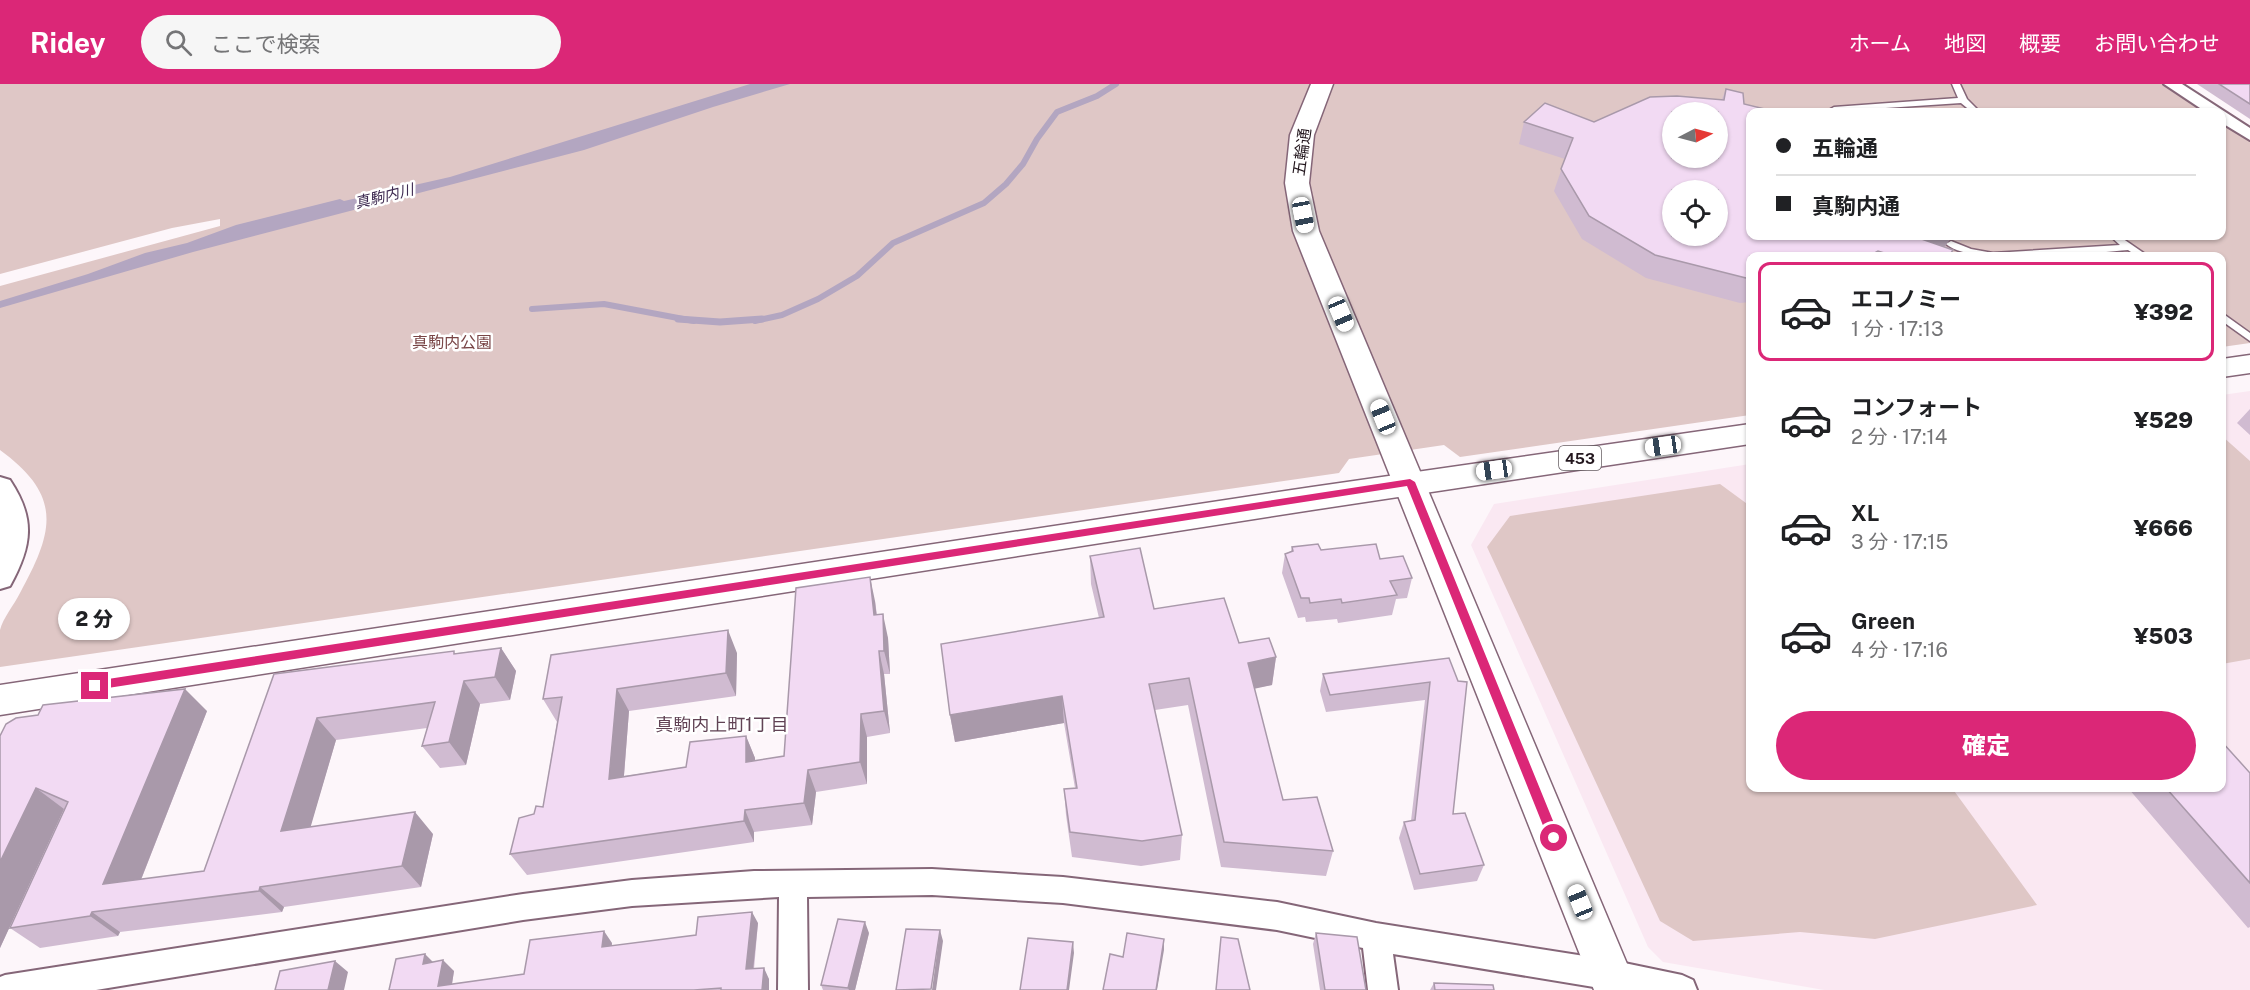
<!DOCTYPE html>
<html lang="ja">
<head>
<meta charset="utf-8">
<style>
  body { margin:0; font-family:"Public Sans","Noto Sans JP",sans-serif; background:#f6f6f6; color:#202124; height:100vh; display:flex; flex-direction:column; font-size:22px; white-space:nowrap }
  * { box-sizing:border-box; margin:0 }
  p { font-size:20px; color:#757577 }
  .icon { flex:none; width:33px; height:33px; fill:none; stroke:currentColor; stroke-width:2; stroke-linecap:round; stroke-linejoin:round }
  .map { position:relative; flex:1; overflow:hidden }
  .details { position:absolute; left:1746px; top:168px; width:480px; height:540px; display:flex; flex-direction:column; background:#fff; border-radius:12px; box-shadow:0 2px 4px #0004 }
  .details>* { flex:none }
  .banner { position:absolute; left:1746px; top:24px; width:480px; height:132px; border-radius:12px; box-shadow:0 2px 4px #0004; display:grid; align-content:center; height:132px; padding:0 30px; background:#fff }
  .needle { width:39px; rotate:84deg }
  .controls { position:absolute; left:1662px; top:18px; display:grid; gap:12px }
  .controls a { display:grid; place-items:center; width:66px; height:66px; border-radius:50%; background:#fff; box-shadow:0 2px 4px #0004; font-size:30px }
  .end { position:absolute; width:27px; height:27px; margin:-14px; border:8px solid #db2777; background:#fff; box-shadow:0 0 0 3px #fff }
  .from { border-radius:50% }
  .bubble { position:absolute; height:42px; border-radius:21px; background:#fff; box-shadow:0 2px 4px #0004; font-size:20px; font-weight:800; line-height:42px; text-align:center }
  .car { position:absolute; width:18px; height:36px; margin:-18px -9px; border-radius:8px; box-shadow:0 0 4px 2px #0007; background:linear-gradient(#fff 24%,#345 0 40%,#fff 0 76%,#345 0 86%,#fff 0) }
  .banner b { display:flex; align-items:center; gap:21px; height:57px; font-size:22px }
  .banner b+b { border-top:2px solid #e0e0e0 }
  .banner i { width:15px; height:15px; background:#202124 }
  ul { padding:10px 0 0; list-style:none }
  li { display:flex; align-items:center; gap:18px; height:99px; margin:0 12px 9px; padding:0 18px; border:3px solid transparent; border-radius:12px }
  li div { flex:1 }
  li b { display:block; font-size:22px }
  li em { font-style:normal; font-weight:800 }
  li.current { border-color:#db2777 }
  li>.icon { width:54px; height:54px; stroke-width:1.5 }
  .primary-button { display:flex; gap:12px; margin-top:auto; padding:12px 30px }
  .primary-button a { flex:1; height:69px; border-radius:36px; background:#db2777; color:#fff; font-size:24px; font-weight:800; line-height:69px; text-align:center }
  header { display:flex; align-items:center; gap:36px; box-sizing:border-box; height:84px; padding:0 30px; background:#db2777; color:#fff }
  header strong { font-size:28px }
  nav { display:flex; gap:33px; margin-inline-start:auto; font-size:21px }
  .search { width:420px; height:54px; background:#f6f6f6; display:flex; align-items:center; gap:15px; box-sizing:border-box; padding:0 21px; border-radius:33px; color:#757577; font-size:22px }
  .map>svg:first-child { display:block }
  .built { fill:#fae8f2 }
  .green { fill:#dfc7c6; fill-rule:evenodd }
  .water { fill:#b3a6c1 }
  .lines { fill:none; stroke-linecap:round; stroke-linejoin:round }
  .stream-far1 { stroke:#b3a6c1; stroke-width:6 }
  .stream { stroke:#b3a6c1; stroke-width:7 }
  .service-casing { stroke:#856678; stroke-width:3 }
  .minor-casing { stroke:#856678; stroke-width:4 }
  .tertiary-casing { stroke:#856678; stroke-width:4 }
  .primary-casing { stroke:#856678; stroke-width:3 }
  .trunk-casing { stroke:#856678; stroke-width:3 }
  .service { fill:#fff; fill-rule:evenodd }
  .minor { fill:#fff; fill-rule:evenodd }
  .tertiary { fill:#fff; fill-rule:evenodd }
  .primary { fill:#fff; fill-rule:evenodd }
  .trunk { fill:#fff; fill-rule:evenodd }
  .wall { fill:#d0bbd1 }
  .shaded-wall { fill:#a999aa }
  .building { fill:#f2daf3; stroke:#a999aa; stroke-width:1.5; fill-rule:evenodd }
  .route { fill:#db2777 }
  .labels { text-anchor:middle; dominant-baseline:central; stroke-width:5; stroke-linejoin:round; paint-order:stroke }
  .far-water-label { font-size:15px; font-style:italic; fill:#3f2b52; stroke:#fff }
  .shield { fill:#fff; stroke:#655d62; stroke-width:1.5 }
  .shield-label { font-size:15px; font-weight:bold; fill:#23171e }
  .street-label { font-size:16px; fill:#23171e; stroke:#fff }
  .park-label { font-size:16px; fill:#794546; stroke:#fff }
  .neighbourhood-label { font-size:18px; fill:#614355; stroke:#fff }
</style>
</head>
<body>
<header>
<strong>Ridey</strong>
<div class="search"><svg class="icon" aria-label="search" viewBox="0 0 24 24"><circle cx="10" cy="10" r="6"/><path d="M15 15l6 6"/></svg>ここで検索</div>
<nav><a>ホーム</a><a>地図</a><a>概要</a><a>お問い合わせ</a></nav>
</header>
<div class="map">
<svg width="2250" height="906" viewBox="0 0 2250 906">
  <rect width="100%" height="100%" fill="#fdf6fa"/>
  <path class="built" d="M2250 307V692L2222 671V311Z
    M1750 380V704H2222L2250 700V906H1824L1663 878 1648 863 1471 461 1494 420Z"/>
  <path class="green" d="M0 0H2162L2206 28H1750V152H2222V39L2250 57V259L2222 263V172H1750V331L1460 373 1444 361 1349 375 1339 389 0 583C0 572 0 557 0 546 3 534 14 521 20 509 54 447 63 412 0 366V202L220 142V135L172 144 0 190ZM1672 28H1718V74H1672ZM1672 106H1718V152H1672Z
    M2222 352 2250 377V575L2222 580Z
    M1720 400 1750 422V704H1952L2037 821 1875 855 1800 848 1693 857 1660 837 1487 463 1510 432Z"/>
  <path class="water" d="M750 0H790L713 23 584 66 193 168 0 224V217L88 190 145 169 187 159 236 141 340 115 344 117 450 93Z"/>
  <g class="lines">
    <path class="stream-far1" d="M532 225 604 220 694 237
      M755 237 782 231 818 215 857 192 893 159 984 119 1006 100 1023 80 1037 55 1057 28 1097 12 1116 0"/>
    <path class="stream" d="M678 235 720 238 762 235"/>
    <defs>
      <path id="service" d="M1952 0H1960L1967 15 1980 28H1972L1961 19 1825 28 1834 23 1958 14Z
        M2110 152H2119L2148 172H2137L2128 166C2088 169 1975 184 1946 160L1951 157 1971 165 1993 169 2120 161Z
        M2222 229 2250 249V257L2222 237Z"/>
      <path id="minor" d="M2164 0H2182L2250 44V56L2222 39V28H2206Z
        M932 785 1063 793 1277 818 1376 839 1610 876 1682 891 1693 896 1697 906H1612L1393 870 1398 906H1368L1363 864 1277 846 1063 819 932 811 807 813 808 906H778L779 813 632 822 523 836 96 906H0V893L5 891 523 810 632 796 754 787Z"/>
      <path id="tertiary" d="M0 393 10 396C36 435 32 462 10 502L0 505Z"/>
      <path id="primary" d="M1311 0H1333L1314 51 1309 99 1319 147 1638 906H1594L1293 147 1285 99 1290 51Z"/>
      <path id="trunk" d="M2250 271V289L2222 293V275Z
        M1750 340V360L1312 426 0 631V601L1312 403Z"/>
    </defs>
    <use href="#service" class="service-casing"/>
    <use href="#minor" class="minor-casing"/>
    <use href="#tertiary" class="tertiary-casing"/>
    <use href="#primary" class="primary-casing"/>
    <use href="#trunk" class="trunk-casing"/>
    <use href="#service" class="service"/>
    <use href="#minor" class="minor"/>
    <use href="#tertiary" class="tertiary"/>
    <use href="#primary" class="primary"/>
    <use href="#trunk" class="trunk"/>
  </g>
  <path class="wall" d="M2197 0H2250V35Z
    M1726 5 1750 152H1964L1961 157 1950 155 1945 162H1943L1949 172H1750V218L1740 219 1646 194 1582 155 1554 107 1565 75 1519 60 1524 38H1594L1722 15Z
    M2250 325V351L2237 339Z
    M1292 463 1380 475 1412 494 1407 514 1396 515 1392 531 1338 539 1337 535 1306 538 1305 533 1298 534 1282 489 1285 470 1291 467Z
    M1090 472 1154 525 1276 573 1272 601 1254 604 1283 716 1333 767 1326 792 1221 783 1188 621 1155 626 1182 751 1180 776 1141 782 1072 773 1066 731 1064 705 1075 704 1064 639 955 658 950 631 1099 534 1091 500Z
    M875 517 877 531 888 554 890 590H884L890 649 867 653V700L816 708 812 741 754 748V758L527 791 510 770 534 730 543 723 557 638 543 615 737 569 736 612 629 627 624 692 686 683 746 652 755 674V677L784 672Z
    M501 564 516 587 510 616 480 620 466 681 440 684 422 662 427 644 336 656 310 743 433 750 421 803 284 823 282 828 120 848 118 852 40 864 10 844 64 726V725L0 864V652L207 627 141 796 204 787 274 590Z
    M1449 574 1453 730 1484 781 1477 797 1414 806 1399 754 1404 738 1411 737 1425 616 1326 628 1320 607 1323 590Z
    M2250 689V843L2248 844 2128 704H2222Z
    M758 839 754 885 769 895V906H389L433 878 454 887 452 900 524 890 612 859V862L696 851Z
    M869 849 855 906H823L821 901Z
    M1316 849 1366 906H1320L1313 860Z
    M1434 899 1494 906H1430Z"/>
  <path class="shaded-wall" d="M1913 152H1952L1945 162 1907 172Z
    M1878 167 1874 172H1869Z
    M870 493 875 517 879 554 874 531Z
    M883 530 888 554 890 590 884 567Z
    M728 546 737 569 736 612 726 589Z
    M501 564 516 587 510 616 495 593Z
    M879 567 884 590 890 649 884 627Z
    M1276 573 1272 601 1244 607 1248 579Z
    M464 597 480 620 466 681 449 658Z
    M185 605 207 627 131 821 103 800Z
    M617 605 629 627 622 716 609 695Z
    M1062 612 1064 639 955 658 950 631Z
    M861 630 867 653V700L860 678Z
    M317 634 336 656 303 769 281 747Z
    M746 652 755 674V700L746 678Z
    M808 686 816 708 812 741 804 719Z
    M36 704 64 725 0 864V778Z
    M745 726 754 748V758L744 737Z
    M415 728 433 750 421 803 402 782Z
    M260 803 284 823 282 828 259 807Z
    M92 828 120 848 118 852 90 832Z
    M752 828 758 839 752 896 746 885Z
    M865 838 869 849 855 906H849L848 904Z
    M940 846 943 857 936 906H932Z
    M604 847 612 859 610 874 602 863Z
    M1164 855V866L1157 906H1156Z
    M1073 858 1074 869 1069 906H1067Z
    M425 870 436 881 423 880Z
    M443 876 454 887 451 906 438 902Z
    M335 877 348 888 344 906H328Z
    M764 884 769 895V906H762Z"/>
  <path class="building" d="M2219 0H2250V20Z
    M1726 5 1743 9 1744 20 1777 28H1750V152H1913L1953 166 1949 172H1894L1878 167 1869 172H1750V195L1655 171 1589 132 1561 85 1573 54 1524 38 1545 19 1594 38 1650 13 1677 12 1724 16ZM1672 28H1718V74H1672ZM1672 106H1718V152H1672Z
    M1318 460 1321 466 1376 460 1380 475 1403 472 1412 494 1390 497 1397 511 1342 519 1341 515 1310 519 1309 514H1301L1285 470 1293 467 1292 463Z
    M1140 464 1154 525 1224 514 1239 559 1269 554 1276 573 1248 579 1283 716 1317 713 1333 767 1224 758 1189 594 1149 600 1182 751 1142 757 1070 748 1064 705 1077 704 1062 612 950 631 941 560 1104 533 1090 472Z
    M870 493 874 531 883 530 884 567H879L884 627 861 630 860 678 808 686 804 719 745 726 744 737 510 770 519 734 534 730 536 722 543 723 562 613 543 615 551 571 728 546 726 589 617 605 609 695 686 683 690 658 746 652V678L784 672 796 504Z
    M501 564 495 593 464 597 449 658 422 662 435 618 317 634 281 747 415 728 402 782 260 803 259 807 92 828 90 832 10 844 68 718 36 704 0 778V652L6 640 16 634 38 631 43 621 185 605 103 800 204 787 274 590 454 567V570Z
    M1449 574 1458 597 1467 598 1453 730 1465 729 1484 781 1420 790 1404 738 1415 736 1430 598 1330 611 1323 590Z
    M2222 658 2250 689V799L2166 704H2222Z
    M752 828 746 885 764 884 762 906H721V904L694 906H389L396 875 425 870 423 880 443 876 438 902 524 890 530 856 604 847 602 863 696 851 698 833Z
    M838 835 865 838 848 904 821 901Z
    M906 845 940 846 931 905 896 906Z
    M1127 849 1164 855 1156 906H1103L1110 870 1123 873Z
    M1316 849 1357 853 1366 906H1325Z
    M1221 853 1238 855 1250 906H1216Z
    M1028 854 1073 858 1067 906H1020Z
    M335 877 328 906H275L280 887Z
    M1434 899 1493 901 1494 906H1435Z"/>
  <path class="route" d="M1410 395 1415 398 1560 754 1559 758 1554 760 1548 754 1407 402 95 606 89 602 95 597Z"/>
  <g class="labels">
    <g class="far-water-label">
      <text transform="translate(384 112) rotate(-14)">真駒内川</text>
    </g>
    <rect class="shield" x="1559" y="362" width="42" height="24" rx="4.5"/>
    <g class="shield-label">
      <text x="1580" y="374">453</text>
    </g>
    <g class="street-label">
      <text transform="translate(1302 68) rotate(-82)">五輪通</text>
    </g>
    <g class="park-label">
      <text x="452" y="258">真駒内公園</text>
    </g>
    <g class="neighbourhood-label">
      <text x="722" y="640">真駒内上町1丁目</text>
    </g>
  </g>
</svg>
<div class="controls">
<a><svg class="needle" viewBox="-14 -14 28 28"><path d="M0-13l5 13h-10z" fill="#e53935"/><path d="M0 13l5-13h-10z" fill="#757577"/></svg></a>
<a><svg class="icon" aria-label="locate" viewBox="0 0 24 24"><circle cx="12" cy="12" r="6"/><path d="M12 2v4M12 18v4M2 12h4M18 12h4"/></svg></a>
</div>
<i class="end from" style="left:1554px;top:754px"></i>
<i class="end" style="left:95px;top:602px"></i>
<div class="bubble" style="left:58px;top:514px;width:72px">2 分</div>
<i class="car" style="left:1303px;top:131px;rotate:169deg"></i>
<i class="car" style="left:1341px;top:230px;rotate:157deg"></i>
<i class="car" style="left:1383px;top:333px;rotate:338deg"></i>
<i class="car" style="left:1663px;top:362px;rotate:262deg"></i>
<i class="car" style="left:1494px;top:386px;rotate:262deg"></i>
<i class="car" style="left:1580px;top:818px;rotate:338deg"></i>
<div class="banner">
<b><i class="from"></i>五輪通</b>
<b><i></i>真駒内通</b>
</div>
<section class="details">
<ul>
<li class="current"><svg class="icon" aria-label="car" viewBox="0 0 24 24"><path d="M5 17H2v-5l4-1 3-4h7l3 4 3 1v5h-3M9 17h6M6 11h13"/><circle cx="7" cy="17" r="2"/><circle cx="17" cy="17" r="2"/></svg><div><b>エコノミー</b><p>1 分 · 17:13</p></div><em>¥392</em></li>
<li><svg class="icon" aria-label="car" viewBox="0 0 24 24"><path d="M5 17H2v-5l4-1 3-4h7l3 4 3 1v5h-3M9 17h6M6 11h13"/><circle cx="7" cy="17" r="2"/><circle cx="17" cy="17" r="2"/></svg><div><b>コンフォート</b><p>2 分 · 17:14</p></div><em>¥529</em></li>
<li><svg class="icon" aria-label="car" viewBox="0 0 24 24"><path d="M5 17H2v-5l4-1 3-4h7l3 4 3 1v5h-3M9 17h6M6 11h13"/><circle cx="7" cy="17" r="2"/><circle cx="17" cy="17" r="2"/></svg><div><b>XL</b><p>3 分 · 17:15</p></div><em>¥666</em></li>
<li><svg class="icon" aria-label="car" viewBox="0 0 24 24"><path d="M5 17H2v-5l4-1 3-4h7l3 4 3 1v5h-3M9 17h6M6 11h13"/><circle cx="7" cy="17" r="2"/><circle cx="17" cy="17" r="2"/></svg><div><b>Green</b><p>4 分 · 17:16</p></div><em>¥503</em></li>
</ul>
<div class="primary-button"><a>確定</a></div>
</section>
</div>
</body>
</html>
